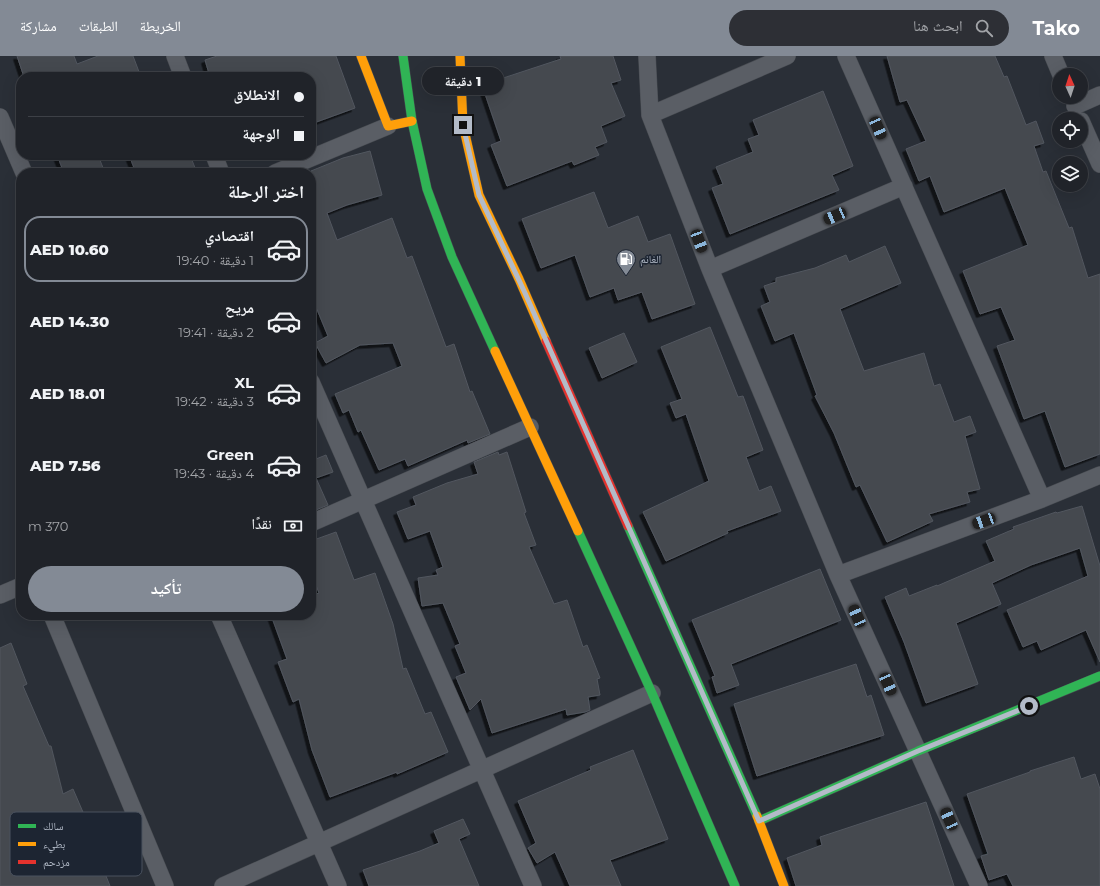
<!DOCTYPE html>
<html lang="ar">
<head>
<meta charset="utf-8">
<style>
  body { margin:0; font-family:Montserrat,"Noto Naskh Arabic",sans-serif; background:#2d2f35; color:#f1f3f6; direction:rtl; height:100vh; display:flex; flex-direction:column; font-size:15px; white-space:nowrap }
  * { box-sizing:border-box; margin:0 }
  p { font-size:13px; color:#a2a4a8 }
  .icon { flex:none; width:22px; height:22px; fill:none; stroke:currentColor; stroke-width:2; stroke-linecap:round; stroke-linejoin:round }
  .map { position:relative; flex:1; overflow:hidden; direction:ltr }
  .panel { position:absolute; left:16px; top:112px; width:300px; height:452px; display:flex; flex-direction:column; background:#202329; border-radius:16px; box-shadow:0 4px 16px #0002,0 0 0 1px #3d4046; direction:rtl }
  .panel>* { flex:none }
  .top-card { position:absolute; left:16px; top:16px; width:300px; height:88px; border-radius:16px; box-shadow:0 4px 16px #0002,0 0 0 1px #3d4046; direction:rtl; display:grid; align-content:center; height:88px; padding:0 12px; background:#202329 }
  .needle { width:26px; rotate:357deg }
  .buttons { position:absolute; left:1052px; top:12px; display:grid; gap:8px }
  .buttons a { display:grid; place-items:center; width:36px; height:36px; border-radius:50%; background:#202329; box-shadow:0 4px 16px #0002,0 0 0 1px #3d4046; font-size:20px }
  .end { position:absolute; width:18px; height:18px; margin:-9px; border:5px solid #b3bbc8; background:#111; box-shadow:0 0 0 2px #111 }
  .from { border-radius:50% }
  .bubble { position:absolute; height:28px; border-radius:14px; background:#202329; box-shadow:0 4px 16px #0002,0 0 0 1px #3d4046; font-size:13px; font-weight:800; line-height:28px; text-align:center; direction:rtl }
  .car { position:absolute; width:12px; height:24px; margin:-12px -6px; border-radius:5px; box-shadow:0 0 3px 1px #0007; background:linear-gradient(#222 24%,#8ab4d8 0 40%,#222 0 76%,#8ab4d8 0 86%,#222 0) }
  .top-card b { display:flex; align-items:center; gap:14px; height:38px; font-size:15px }
  .top-card b+b { border-top:1px solid #3d4046 }
  .top-card i { width:10px; height:10px; background:#f1f3f6 }
  ul { padding:0; list-style:none }
  li { display:flex; align-items:center; gap:12px; height:66px; margin:0 8px 6px; padding:0 4px; border:2px solid transparent; border-radius:16px }
  li div { flex:1 }
  li b { display:block; font-size:15px }
  li em { font-style:normal; font-weight:800 }
  li.on { border-color:#838a95 }
  li>.icon { width:36px; height:36px; stroke-width:1.5 }
  h2 { padding:0 12px; font-size:18px; line-height:48px }
  .pay { display:flex; align-items:center; gap:10px; height:44px; padding:0 12px; font-size:15px }
  .pay p { margin-inline-start:auto }
  .primary-button { display:flex; gap:8px; margin-top:auto; padding:8px 12px }
  .primary-button a { flex:1; height:46px; border-radius:24px; background:#838a95; color:#fff; font-size:16px; font-weight:800; line-height:46px; text-align:center }
  header { display:flex; align-items:center; gap:24px; box-sizing:border-box; height:56px; padding:0 20px; background:#838a95; color:#fff }
  header strong { font-size:19px }
  nav { display:flex; gap:22px; margin-inline-start:auto; font-size:14px }
  .search { width:280px; height:36px; background:#2d2f35; display:flex; align-items:center; gap:10px; box-sizing:border-box; padding:0 14px; border-radius:22px; color:#a2a4a8; font-size:15px }
  .map>svg:first-child { display:block }
  .building { fill:#44484f; stroke:#52575f; filter:url(#shadow) }
  .lines { fill:none; stroke-linecap:round; stroke-linejoin:round }
  .street-casing { stroke:#464a50; stroke-width:18 }
  .fast-casing { stroke:#464a50; stroke-width:10 }
  .slow-casing { stroke:#464a50; stroke-width:10 }
  .jam-casing { stroke:#464a50; stroke-width:10 }
  .street { stroke:#5a5e65; stroke-width:17 }
  .fast { stroke:#30b455; stroke-width:9 }
  .slow { stroke:#ff9f0a; stroke-width:9 }
  .jam { stroke:#e5322d; stroke-width:9 }
  .route { stroke:#b3bbc8; stroke-width:5 }
  .labels { text-anchor:middle; dominant-baseline:central; stroke-width:3; stroke-linejoin:round; paint-order:stroke }
  .poi-label { font-size:11px; fill:#b3bbc8; stroke:#1d2532; text-anchor:start }
  .key { fill:#1d2532; stroke:#4a525f; stroke-width:1 }
  .key-label { font-size:11px; fill:#b3bbc8 }
</style>
</head>
<body>
<header>
<strong>Tako</strong>
<div class="search"><svg class="icon" aria-label="search" viewBox="0 0 24 24"><circle cx="10" cy="10" r="6"/><path d="M15 15l6 6"/></svg>ابحث هنا</div>
<nav><a>الخريطة</a><a>الطبقات</a><a>مشاركة</a></nav>
</header>
<div class="map">
<svg width="1100" height="830" viewBox="0 0 1100 830">
  <defs>
    <filter id="shadow"><feDropShadow dx="-3.5" dy="3.5" stdDeviation="0" flood-color="#0009"/></filter>
  </defs>
  <rect width="100%" height="100%" fill="#2a2f37"/>
  <path class="building" d="M17 0H74L77 8 98 0H133L141 21H24Z
    M217 0H336L355 52 311 68V21H210L205 4Z
    M560 0H613L621 24 611 27 625 60 601 70 607 86 595 91 599 99 574 109 572 105 507 130 491 89 501 85 482 29 561 3Z
    M887 0H995L1004 21 1007 20 1026 69 1036 65 1044 87 1034 90 1043 116 1046 115 1069 172 1072 171 1088 222 1100 218V398L1065 411 1045 355 1024 363 997 290 1015 284 1001 251 980 258 963 215 1028 189 1005 132 944 156 930 120 919 125 906 93 926 85 907 44 900 46Z
    M823 35 853 110 832 119 839 134 730 178 712 132 723 128 716 111 753 96 748 83 759 79 753 64Z
    M370 95 382 139 347 149 327 157 337 184 392 162 407 202 412 200 446 291 454 288 470 336 472 335 490 378 468 387 467 384 408 410 405 403 379 414 361 374 358 376 349 354 343 357 335 338 402 310 393 287 360 289 326 307 315 287 328 280 311 239V120L314 126 315 125 311 115 343 102Z
    M57 99H98L105 117H64Z
    M129 99H190L197 117H136Z
    M594 136 608 172 638 160 648 186 670 178 695 248 652 263 642 236 618 244 614 232 590 241 575 199 541 212 522 163Z
    M885 190 901 227 840 253 864 315 924 297 934 330 940 328 954 366 970 360 976 376 965 380 980 433 967 436 970 446 929 458 933 465 887 486 860 429 856 431 834 377 815 340 817 339 794 277 775 285 761 250 770 246 764 230 776 226V222L815 212 846 199 849 206Z
    M710 271 738 341 743 340 763 394 746 401 759 435 771 430 781 455 727 475 728 477 666 505 643 456 709 425 686 358 676 362 670 347 682 343 661 291Z
    M624 277 637 306 602 322 589 292Z
    M498 396 499 399 507 396 526 456 524 457 536 489 529 491 554 548 567 544 583 591 587 589 600 622 597 623 600 639 588 641 590 654 585 656 567 659 566 653 492 677 481 643 470 654 456 621 466 617 455 590 460 588 443 547 422 550 418 522 438 519 436 514 443 511 430 475 408 483 397 456 416 449 413 441 447 427 478 418 474 406Z
    M326 399 333 416 316 422 328 449 311 456V405Z
    M1082 450 1100 510V606L1086 574 1041 594 1037 585 1023 591 1007 554 1088 520 1080 492 1031 509 992 527 1001 548 956 567 978 628 926 647 904 586 885 541 906 532 909 540 937 529V530L995 505 986 485 1014 473 1013 471 1056 456 1057 457Z
    M336 476 354 524 375 517 393 568 403 613 406 612 425 658 431 656 448 696 397 718V716L330 741 312 694 299 643 293 646 278 606 287 603 271 559H311V540L319 537 311 516V485Z
    M820 513 841 564 731 608 739 629 717 637 712 621 715 620 692 564Z
    M11 587 27 628 23 630 49 690H51L63 738 73 733 98 791 100 790 107 808 102 810 110 830H0V592Z
    M856 608 867 641 871 639 884 679 757 720 734 648Z
    M633 694 668 783 610 804 621 830H570L555 796 537 807 528 792 536 787 518 745 591 714 590 711Z
    M1074 701 1081 723 1095 718 1100 733V830H1013L1007 818 989 824 981 800 988 798 967 738 1030 716V715Z
    M926 746 954 830H796L787 802 822 789 820 781Z
    M463 763 470 778 459 783 479 830H369L363 814 420 795 439 787 434 775Z"/>
  <g class="lines">
    <defs>
      <path id="street" d="M175 0 183 21
        M647 0 650 59 710 213 838 519 979 830
        M846 0 1042 443
        M1053 0 1061 19
        M1075 50 1100 39
        M650 59 787 0
        M0 61 24 117
        M1081 65 1100 108
        M214 99 221 117
        M275 117 388 70
        M710 213 904 130
        M311 326 533 830
        M311 467 530 371
        M838 519 1042 443 1100 419
        M0 539 21 530
        M52 559 165 830
        M219 559 338 830
        M223 830 652 637"/>
      <path id="fast" d="M403 0 412 65 427 133 452 201 495 295
        M628 470 757 760
        M578 475 652 637 735 830
        M759 765 918 695 1100 620"/>
      <path id="slow" d="M361 0 388 70 412 65
        M460 0 463 69 479 139 519 223 546 285
        M495 295 578 475
        M757 760 784 830"/>
      <path id="jam" d="M546 285 628 470"/>
    </defs>
    <use href="#street" class="street-casing"/>
    <use href="#fast" class="fast-casing"/>
    <use href="#slow" class="slow-casing"/>
    <use href="#jam" class="jam-casing"/>
    <use href="#street" class="street"/>
    <use href="#fast" class="fast"/>
    <use href="#slow" class="slow"/>
    <use href="#jam" class="jam"/>
  </g>
  <g class="lines">
    <path class="route" d="M463 69 479 139 525 237 759 765 918 695 1029 650"/>
  </g>
  <defs>
    <symbol id="fuel-pin" viewBox="-11 -11 22 30"><path d="M0 17L-7.5 6A9.5 9.5 0 1 1 7.5 6Z" fill="#838a95" stroke="#1d2532"/><path d="M-5.5-6h7V0h2V4h1.3V-2.5L3-4.5l.8-.8L6-3V5H2.5V1h-1V6h-7ZM-4.2-4.7v3.2H.2V-4.7Z" fill="#fff"/></symbol>
  </defs>
  <g fill-rule="evenodd">
    <use href="#fuel-pin" x="615" y="192" width="22" height="30"/>
  </g>
  <g class="labels">
    <g class="poi-label">
      <text x="640" y="203">الغانم</text>
    </g>
  </g>
  <rect x="10" y="756" width="132" height="64" rx="6" class="key"/>
  <rect x="18" y="768" width="18" height="4" fill="#30b455"/>
  <rect x="18" y="786" width="18" height="4" fill="#ff9f0a"/>
  <rect x="18" y="804" width="18" height="4" fill="#e5322d"/>
  <g class="key-label">
    <text x="43" y="774">سالك</text>
    <text x="43" y="792">بطيء</text>
    <text x="43" y="810">مزدحم</text>
  </g>
</svg>
<div class="buttons">
<a><svg class="needle" viewBox="-14 -14 28 28"><path d="M0-13l5 13h-10z" fill="#e53935"/><path d="M0 13l5-13h-10z" fill="#a2a4a8"/></svg></a>
<a><svg class="icon" aria-label="locate" viewBox="0 0 24 24"><circle cx="12" cy="12" r="6"/><path d="M12 2v4M12 18v4M2 12h4M18 12h4"/></svg></a>
<a><svg class="icon" aria-label="layers" viewBox="0 0 24 24"><path d="M12 4l9 5-9 5-9-5zM3 14l9 5 9-5"/></svg></a>
</div>
<i class="end from" style="left:1029px;top:650px"></i>
<i class="end" style="left:463px;top:69px"></i>
<div class="bubble" style="left:422px;top:11px;width:82px">1 دقيقة</div>
<i class="car" style="left:878px;top:72px;rotate:156deg"></i>
<i class="car" style="left:835px;top:160px;rotate:247deg"></i>
<i class="car" style="left:699px;top:185px;rotate:159deg"></i>
<i class="car" style="left:984px;top:465px;rotate:250deg"></i>
<i class="car" style="left:857px;top:560px;rotate:336deg"></i>
<i class="car" style="left:888px;top:628px;rotate:156deg"></i>
<i class="car" style="left:949px;top:763px;rotate:336deg"></i>
<div class="top-card">
<b><i class="from"></i>الانطلاق</b>
<b><i></i>الوجهة</b>
</div>
<section class="panel">
<h2>اختر الرحلة</h2>
<ul>
<li class="on"><svg class="icon" aria-label="car" viewBox="0 0 24 24"><path d="M5 17H2v-5l4-1 3-4h7l3 4 3 1v5h-3M9 17h6M6 11h13"/><circle cx="7" cy="17" r="2"/><circle cx="17" cy="17" r="2"/></svg><div><b>اقتصادي</b><p>1 دقيقة · 19:40</p></div><em>AED 10.60</em></li>
<li><svg class="icon" aria-label="car" viewBox="0 0 24 24"><path d="M5 17H2v-5l4-1 3-4h7l3 4 3 1v5h-3M9 17h6M6 11h13"/><circle cx="7" cy="17" r="2"/><circle cx="17" cy="17" r="2"/></svg><div><b>مريح</b><p>2 دقيقة · 19:41</p></div><em>AED 14.30</em></li>
<li><svg class="icon" aria-label="car" viewBox="0 0 24 24"><path d="M5 17H2v-5l4-1 3-4h7l3 4 3 1v5h-3M9 17h6M6 11h13"/><circle cx="7" cy="17" r="2"/><circle cx="17" cy="17" r="2"/></svg><div><b>XL</b><p>3 دقيقة · 19:42</p></div><em>AED 18.01</em></li>
<li><svg class="icon" aria-label="car" viewBox="0 0 24 24"><path d="M5 17H2v-5l4-1 3-4h7l3 4 3 1v5h-3M9 17h6M6 11h13"/><circle cx="7" cy="17" r="2"/><circle cx="17" cy="17" r="2"/></svg><div><b>Green</b><p>4 دقيقة · 19:43</p></div><em>AED 7.56</em></li>
</ul>
<div class="pay"><svg class="icon" aria-label="cash" viewBox="0 0 24 24"><path d="M3 7h18v10H3z"/><circle cx="12" cy="12" r="2"/></svg>نقدًا<p>370 m</p></div>
<div class="primary-button"><a>تأكيد</a></div>
</section>
</div>
</body>
</html>
